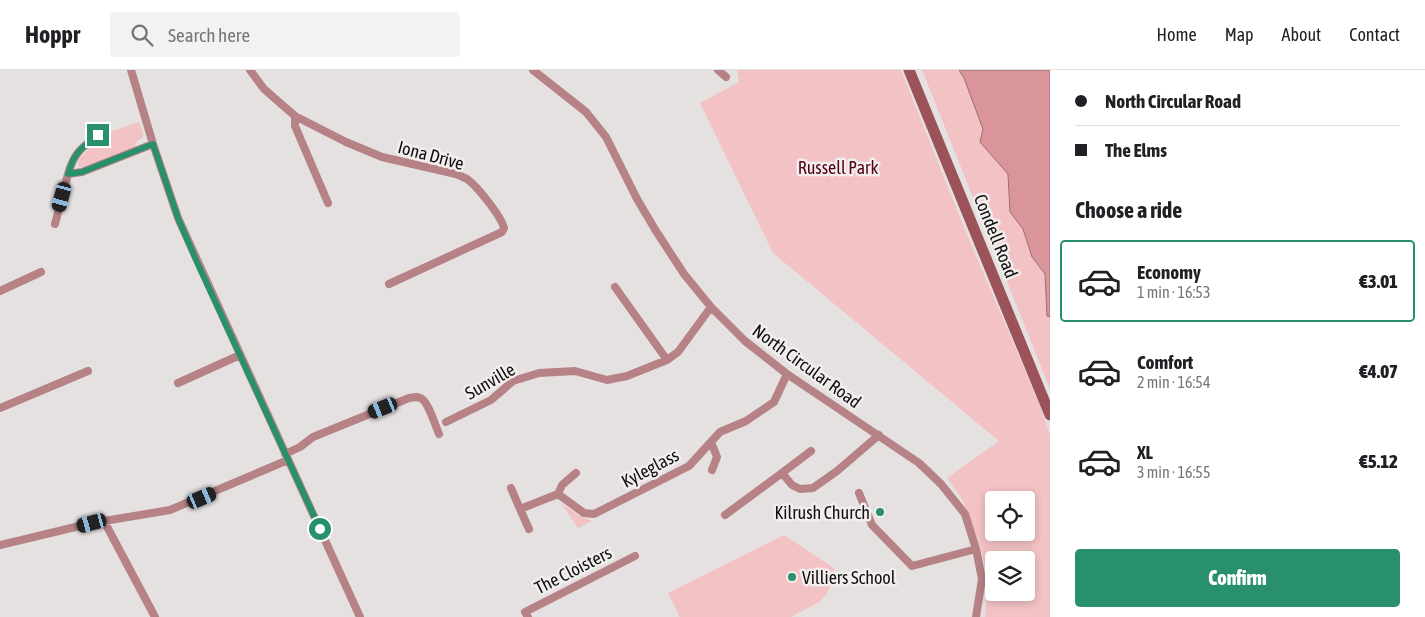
<!DOCTYPE html>
<html lang="en">
<head>
<meta charset="utf-8">
<style>
  body { margin:0; font-family:"Asap Condensed",sans-serif; background:#f2f2f2; color:#202124; height:100vh; display:flex; flex-direction:column; font-size:19px; white-space:nowrap }
  * { box-sizing:border-box; margin:0 }
  p { font-size:16px; color:#757577 }
  .icon { flex:none; width:28px; height:28px; fill:none; stroke:currentColor; stroke-width:2; stroke-linecap:round; stroke-linejoin:round }
  .map { position:relative; flex:1; overflow:hidden }
  .panel { display:flex; flex-direction:column; background:#fff; width:375px }
  .panel>* { flex:none }
  .top-card { display:grid; align-content:center; height:110px; padding:0 25px; background:#fff }
  .buttons { position:absolute; left:985px; top:421px; display:grid; gap:10px }
  .buttons a { display:grid; place-items:center; width:50px; height:50px; border-radius:5px; background:#fff; box-shadow:0 2px 8px #0003; font-size:25px }
  .end { position:absolute; width:22px; height:22px; margin:-11px; border:6px solid #29906c; background:#fff; box-shadow:0 0 0 2px #fff }
  .from { border-radius:50% }
  .car { position:absolute; width:15px; height:30px; margin:-15px -8px; border-radius:6px; box-shadow:0 0 4px 1px #0007; background:linear-gradient(#222 24%,#8ab4d8 0 40%,#222 0 76%,#8ab4d8 0 86%,#222 0) }
  .top-card b { display:flex; align-items:center; gap:18px; height:48px; font-size:19px }
  .top-card b+b { border-top:1px solid #e0e0e0 }
  .top-card i { width:12px; height:12px; background:#202124 }
  ul { padding:0; list-style:none }
  li { display:flex; align-items:center; gap:15px; height:82px; margin:0 10px 8px; padding:0 15px; border:2px solid transparent; border-radius:5px }
  li div { flex:1 }
  li b { display:block; font-size:19px }
  li em { font-style:normal; font-weight:800 }
  li.current { border-color:#29906c }
  li>.icon { width:45px; height:45px; stroke-width:1.5 }
  h2 { padding:0 25px; font-size:22px; line-height:60px }
  .button { display:flex; gap:10px; margin-top:auto; padding:10px 25px }
  .button a { flex:1; height:58px; border-radius:5px; background:#29906c; color:#fff; font-size:20px; font-weight:800; line-height:58px; text-align:center }
  header { display:flex; align-items:center; gap:30px; box-sizing:border-box; height:70px; padding:0 25px; background:#fff; border-bottom:1px solid #e0e0e0 }
  header strong { font-size:24px }
  nav { display:flex; gap:28px; margin-inline-start:auto; font-size:18px }
  .search { width:350px; height:45px; background:#f2f2f2; display:flex; align-items:center; gap:12px; box-sizing:border-box; padding:0 18px; border-radius:5px; color:#757577; font-size:19px }
  main { display:flex; flex:1; min-height:0 }
  .map>svg:first-child { display:block }
  .green { fill:#f3c2c4; fill-rule:evenodd }
  .water { fill:#d99599; stroke:#9d6c6f }
  .lines { fill:none; stroke-linecap:round; stroke-linejoin:round }
  .minor { stroke:#b68285; stroke-width:8 }
  .secondary { stroke:#9b5259; stroke-width:11 }
  .route { stroke:#29906c; stroke-width:6 }
  .poi-dot { fill:#29906c; stroke:#f2eeee; stroke-width:2 }
  .labels { text-anchor:middle; dominant-baseline:central; stroke-width:5; stroke-linejoin:round; paint-order:stroke }
  .street-label { font-size:18px; fill:#100e0e; stroke:#f2eeee }
  .park-label { font-size:18px; fill:#540117; stroke:#f2eeee }
  .poi-label { font-size:18px; fill:#100e0e; stroke:#f2eeee; text-anchor:end }
</style>
</head>
<body>
<header>
<strong>Hoppr</strong>
<div class="search"><svg class="icon" aria-label="search" viewBox="0 0 24 24"><circle cx="10" cy="10" r="6"/><path d="M15 15l6 6"/></svg>Search here</div>
<nav><a>Home</a><a>Map</a><a>About</a><a>Contact</a></nav>
</header>
<main>
<div class="map">
<svg width="1050" height="547" viewBox="0 0 1050 547">
  <rect width="100%" height="100%" fill="#e5e1e1"/>
  <path class="green" d="M737 0H901L966 162 1039 333 1050 365V547H985L988 508 979 473 963 431 947 408 999 371 773 183 700 33 739 12ZM994 430H1026V462H994ZM994 490H1026V522H994Z
    M922 0H959L964 8 983 59 980 72 1008 104 1010 142 1023 159 1032 187 1045 204 1047 246 1050 247V319Z
    M139 52 143 62V67L134 74 137 77 83 97H78L79 89 91 77H99L104 75 108 66 107 63Z
    M561 433 578 445 592 451 578 458Z
    M784 465 834 498 835 507 826 525 819 532 791 547H680L668 523Z"/>
  <path class="water" d="M959 0H1050V247L1047 246 1045 204 1032 187 1023 159 1010 142 1008 104 980 72 983 59 964 8Z"/>
  <g class="lines">
    <path class="minor" d="M131 0 153 74 178 148 360 547
      M250 0 264 19 295 46 346 72 382 87 456 104C459 106 464 107 467 109 477 116 501 146 504 158L502 162 389 214
      M533 0 586 42 606 67 637 129 656 161 684 204 711 237 745 271 787 304 919 393 941 414 965 444 976 479 982 509 976 547
      M718 0 726 7
      M295 46V56L328 133
      M68 104C74 83 81 78 98 65
      M55 154 68 104 82 102 153 74
      M615 217 667 290
      M0 221 41 202
      M178 313 240 285
      M0 338 88 301
      M446 352 491 330 513 311 539 303 575 301 607 310 627 306 667 290 678 282 711 237
      M711 372 717 387 712 400
      M285 384 300 377 313 367 409 328C414 327 418 326 422 329 429 334 435 355 439 364
      M782 403 811 381
      M511 418 520 439
      M859 423 872 455 912 496 976 479
      M558 424 562 415 576 403
      M725 445 782 403 792 415 800 419 813 418 837 401 879 365
      M104 451 155 547
      M529 459 520 439 558 424 584 443 594 444 689 396 720 362 746 351 774 332 787 304
      M0 475 92 453 170 440 288 390
      M528 547 525 542 635 486"/>
    <path class="secondary" d="M909 0 1050 345"/>
  </g>
  <g class="lines">
    <path class="route" d="M98 65C81 78 74 83 68 104L82 102 153 74 178 148 196 190 320 459"/>
  </g>
  <g class="poi-dot">
    <circle cx="880" cy="442" r="5"/>
    <circle cx="792" cy="507" r="5"/>
  </g>
  <g class="labels">
    <g class="street-label">
      <text transform="translate(431 85) rotate(15)">Iona Drive</text>
      <text transform="translate(996 166) rotate(68)">Condell Road</text>
      <text transform="translate(807 296) rotate(36)">North Circular Road</text>
      <text transform="translate(490 311) rotate(-30)">Sunville</text>
      <text transform="translate(650 398) rotate(-28)">Kyleglass</text>
      <text transform="translate(573 500) rotate(-27)">The Cloisters</text>
    </g>
    <g class="park-label">
      <text x="838" y="97">Russell Park</text>
    </g>
    <g class="poi-label">
      <text x="870" y="442">Kilrush Church</text>
      <text x="802" y="507" text-anchor="start">Villiers School</text>
    </g>
  </g>
</svg>
<div class="buttons">
<a><svg class="icon" aria-label="locate" viewBox="0 0 24 24"><circle cx="12" cy="12" r="6"/><path d="M12 2v4M12 18v4M2 12h4M18 12h4"/></svg></a>
<a><svg class="icon" aria-label="layers" viewBox="0 0 24 24"><path d="M12 4l9 5-9 5-9-5zM3 14l9 5 9-5"/></svg></a>
</div>
<i class="end from" style="left:320px;top:459px"></i>
<i class="end" style="left:98px;top:65px"></i>
<i class="car" style="left:62px;top:127px;rotate:195deg"></i>
<i class="car" style="left:383px;top:338px;rotate:248deg"></i>
<i class="car" style="left:202px;top:428px;rotate:67deg"></i>
<i class="car" style="left:92px;top:453px;rotate:255deg"></i>
</div>
<section class="panel">
<div class="top-card">
<b><i class="from"></i>North Circular Road</b>
<b><i></i>The Elms</b>
</div>
<h2>Choose a ride</h2>
<ul>
<li class="current"><svg class="icon" aria-label="car" viewBox="0 0 24 24"><path d="M5 17H2v-5l4-1 3-4h7l3 4 3 1v5h-3M9 17h6M6 11h13"/><circle cx="7" cy="17" r="2"/><circle cx="17" cy="17" r="2"/></svg><div><b>Economy</b><p>1 min · 16:53</p></div><em>€3.01</em></li>
<li><svg class="icon" aria-label="car" viewBox="0 0 24 24"><path d="M5 17H2v-5l4-1 3-4h7l3 4 3 1v5h-3M9 17h6M6 11h13"/><circle cx="7" cy="17" r="2"/><circle cx="17" cy="17" r="2"/></svg><div><b>Comfort</b><p>2 min · 16:54</p></div><em>€4.07</em></li>
<li><svg class="icon" aria-label="car" viewBox="0 0 24 24"><path d="M5 17H2v-5l4-1 3-4h7l3 4 3 1v5h-3M9 17h6M6 11h13"/><circle cx="7" cy="17" r="2"/><circle cx="17" cy="17" r="2"/></svg><div><b>XL</b><p>3 min · 16:55</p></div><em>€5.12</em></li>
</ul>
<div class="button"><a>Confirm</a></div>
</section>
</main>
</body>
</html>
